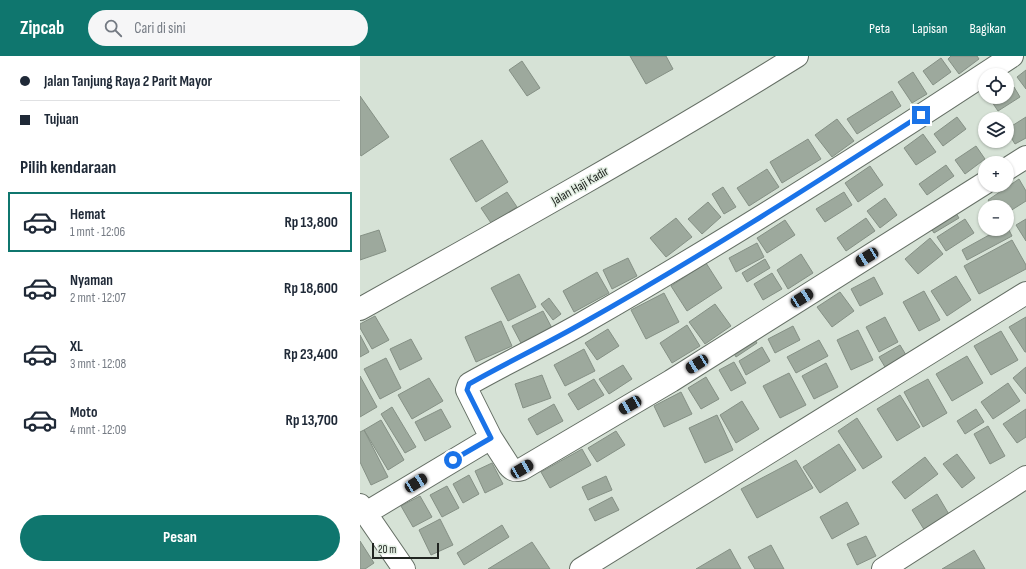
<!DOCTYPE html>
<html lang="id">
<head>
<meta charset="utf-8">
<style>
  body { margin:0; font-family:"Sofia Sans Condensed",sans-serif; background:#f6f6f7; color:#1f2937; height:100vh; display:flex; flex-direction:column; font-size:15px; white-space:nowrap }
  * { box-sizing:border-box; margin:0 }
  p { font-size:13px; color:#747a83 }
  .icon { flex:none; width:22px; height:22px; fill:none; stroke:currentColor; stroke-width:2; stroke-linecap:round; stroke-linejoin:round }
  .map { position:relative; flex:1; overflow:hidden }
  .drawer { display:flex; flex-direction:column; background:#fff; width:360px }
  .drawer>* { flex:none }
  .hud { display:grid; align-content:center; height:88px; padding:0 20px; background:#fff }
  .fabs { position:absolute; left:618px; top:12px; display:grid; gap:8px }
  .fabs a { display:grid; place-items:center; width:36px; height:36px; border-radius:50%; background:#fff; box-shadow:0 1px 3px #0004; font-size:20px }
  .scale { position:absolute; left:12px; bottom:10px; width:67px; box-sizing:border-box; padding-left:4px; border:2px solid #212521; border-top:0; font-size:11px; line-height:14px; white-space:nowrap; color:#212521; -webkit-text-stroke:3px #e3efe3; paint-order:stroke }
  .end { position:absolute; width:18px; height:18px; margin:-9px; border:5px solid #1a73e8; background:#fff; box-shadow:0 0 0 2px #fff }
  .from { border-radius:50% }
  .car { position:absolute; width:12px; height:24px; margin:-12px -6px; border-radius:5px; box-shadow:0 0 3px 1px #0007; background:linear-gradient(#222 24%,#8ab4d8 0 40%,#222 0 76%,#8ab4d8 0 86%,#222 0) }
  .hud b { display:flex; align-items:center; gap:14px; height:38px; font-size:15px }
  .hud b+b { border-top:1px solid #e0e1e3 }
  .hud i { width:10px; height:10px; background:#1f2937 }
  ul { padding:0; list-style:none }
  li { display:flex; align-items:center; gap:12px; height:60px; margin:0 8px 6px; padding:0 12px; border:2px solid transparent; border-radius:0px }
  li div { flex:1 }
  li b { display:block; font-size:15px }
  li em { font-style:normal; font-weight:700 }
  li.active { border-color:#0f766e }
  li>.icon { width:36px; height:36px; stroke-width:1.5 }
  h2 { padding:0 20px; font-size:18px; line-height:48px }
  .button { display:flex; gap:8px; margin-top:auto; padding:8px 20px }
  .button a { flex:1; height:46px; border-radius:24px; background:#0f766e; color:#fff; font-size:16px; font-weight:700; line-height:46px; text-align:center }
  header { display:flex; align-items:center; gap:24px; box-sizing:border-box; height:56px; padding:0 20px; background:#0f766e; color:#fff }
  header strong { font-size:19px }
  nav { display:flex; gap:22px; margin-inline-start:auto; font-size:14px }
  .search { width:280px; height:36px; background:#f6f6f7; display:flex; align-items:center; gap:10px; box-sizing:border-box; padding:0 14px; border-radius:22px; color:#747a83; font-size:15px }
  main { display:flex; flex:1; min-height:0 }
  .map>svg:first-child { display:block }
  .building { fill:#9da99d; stroke:#859085 }
  .lines { fill:none; stroke-linecap:round; stroke-linejoin:round }
  .minor-casing { stroke:#656f65; stroke-width:24 }
  .minor { stroke:#fff; stroke-width:22 }
  .route { stroke:#1a73e8; stroke-width:5 }
  .labels { text-anchor:middle; dominant-baseline:central; stroke-width:3; stroke-linejoin:round; paint-order:stroke }
  .street-label { font-size:13px; fill:#212521; stroke:#e3efe3 }
</style>
</head>
<body>
<header>
<strong>Zipcab</strong>
<div class="search"><svg class="icon" aria-label="search" viewBox="0 0 24 24"><circle cx="10" cy="10" r="6"/><path d="M15 15l6 6"/></svg>Cari di sini</div>
<nav><a>Peta</a><a>Lapisan</a><a>Bagikan</a></nav>
</header>
<main>
<section class="drawer">
<div class="hud">
<b><i class="from"></i>Jalan Tanjung Raya 2 Parit Mayor</b>
<b><i></i>Tujuan</b>
</div>
<h2>Pilih kendaraan</h2>
<ul>
<li class="active"><svg class="icon" aria-label="car" viewBox="0 0 24 24"><path d="M5 17H2v-5l4-1 3-4h7l3 4 3 1v5h-3M9 17h6M6 11h13"/><circle cx="7" cy="17" r="2"/><circle cx="17" cy="17" r="2"/></svg><div><b>Hemat</b><p>1 mnt · 12:06</p></div><em>Rp 13,800</em></li>
<li><svg class="icon" aria-label="car" viewBox="0 0 24 24"><path d="M5 17H2v-5l4-1 3-4h7l3 4 3 1v5h-3M9 17h6M6 11h13"/><circle cx="7" cy="17" r="2"/><circle cx="17" cy="17" r="2"/></svg><div><b>Nyaman</b><p>2 mnt · 12:07</p></div><em>Rp 18,600</em></li>
<li><svg class="icon" aria-label="car" viewBox="0 0 24 24"><path d="M5 17H2v-5l4-1 3-4h7l3 4 3 1v5h-3M9 17h6M6 11h13"/><circle cx="7" cy="17" r="2"/><circle cx="17" cy="17" r="2"/></svg><div><b>XL</b><p>3 mnt · 12:08</p></div><em>Rp 23,400</em></li>
<li><svg class="icon" aria-label="car" viewBox="0 0 24 24"><path d="M5 17H2v-5l4-1 3-4h7l3 4 3 1v5h-3M9 17h6M6 11h13"/><circle cx="7" cy="17" r="2"/><circle cx="17" cy="17" r="2"/></svg><div><b>Moto</b><p>4 mnt · 12:09</p></div><em>Rp 13,700</em></li>
</ul>
<div class="button"><a>Pesan</a></div>
</section>
<div class="map">
<svg width="666" height="513" viewBox="0 0 666 513">
  <rect width="100%" height="100%" fill="#d6e2d6"/>
  <path class="building" d="M270 0H306L313 13 286 28Z
    M591 0H617L619 3 599 18 588 3Z
    M581 2 591 16 573 29 563 15Z
    M162 5 180 32 167 40 149 14Z
    M666 14V33L657 21Z
    M553 16 567 38 552 47 538 26Z
    M654 31 660 41 638 55 632 46 639 41H647V36Z
    M532 35 541 50 497 78 487 63Z
    M0 40 29 81 1 100 0 98Z
    M597 61 606 73 583 90 574 78Z
    M666 61V82L655 88 647 75V73Z
    M477 63 494 85 472 101 455 79Z
    M563 78 576 96 556 109 544 92Z
    M448 83 461 103 422 127 410 106Z
    M122 84 148 126 116 146 90 103Z
    M616 90 625 103 605 118 595 104Z
    M586 109 594 120 567 139 559 128Z
    M510 110 523 129 498 146 485 127Z
    M407 113 419 131 389 150 377 132Z
    M659 123 666 135V145L647 157V151H633L628 144Z
    M363 131 376 151 364 158 352 138Z
    M147 136 157 151 131 167 121 152Z
    M484 136 492 149 465 166 456 153Z
    M525 142 537 159 520 172 507 155Z
    M348 146 361 161 342 178 328 163Z
    M594 154 599 162 574 177 569 169Z
    M316 162 332 181 306 201 290 182Z
    M506 162 515 175 486 195 477 182Z
    M605 163 614 177 586 195 577 181Z
    M666 163V185L656 169Z
    M425 164 435 179 407 197 397 182Z
    M647 170 652 180 607 204 602 194 640 173H647Z
    M19 174 26 195 0 204V180Z
    M570 182 583 198 558 218 545 203Z
    M652 184 666 209V213L619 238 604 210Z
    M397 187 404 201 376 216 369 202Z
    M441 198 453 217 428 233 417 214Z
    M268 202 277 220 252 233 243 214Z
    M405 203 410 212 387 226 382 217Z
    M346 207 362 232 327 255 311 230Z
    M237 216 249 237 214 256 203 235Z
    M412 217 422 233 403 244 394 228Z
    M159 218 176 251 148 265 131 232Z
    M596 220 611 244 587 260 571 235Z
    M514 221 523 238 500 250 491 233Z
    M564 235 580 264 559 275 543 246Z
    M480 236 494 255 472 271 457 251Z
    M304 237 319 266 286 283 271 254Z
    M189 242 201 258 193 264 181 248Z
    M355 248 371 270 345 288 329 266Z
    M183 255 193 274 162 289 152 270Z
    M15 260 29 284 12 293 0 272V268Z
    M525 261 538 286 519 296 506 271Z
    M666 261V296H665L649 271Z
    M141 265 152 290 116 306 105 281Z
    M327 269 340 290 312 307 300 287Z
    M433 270 440 284 415 297 408 283Z
    M248 273 259 290 237 304 225 287Z
    M498 274 513 304 491 314 477 284Z
    M641 275 658 304 631 319 614 290Z
    M391 277 397 287 376 301 370 291Z
    M0 279 9 296 0 301Z
    M51 283 62 303 40 314 30 293Z
    M459 284 468 300 436 317 427 301Z
    M540 289 546 299 525 311 519 301Z
    M402 291 410 305 386 319 379 305Z
    M224 293 235 315 205 330 194 309Z
    M607 300 623 327 592 345 576 318Z
    M26 302 41 332 20 343 4 313Z
    M374 306 386 327 371 335 359 314Z
    M466 307 478 331 454 343 442 320Z
    M263 309 272 323 249 338 239 323Z
    M666 311V338L653 322Z
    M429 317 446 349 420 362 403 330Z
    M182 319 191 342 163 352 155 328Z
    M0 320 17 351 0 361Z
    M346 321 359 343 341 353 328 332Z
    M69 322 83 345 52 363 38 339Z
    M234 323 244 339 218 354 208 338Z
    M568 323 587 357 563 371 544 336Z
    M648 327 660 345 633 363 621 346Z
    M321 336 332 358 304 371 294 350Z
    M540 339 560 371 537 385 517 353Z
    M382 345 399 373 376 387 360 359Z
    M194 348 203 365 177 379 168 363Z
    M32 351 56 391 45 397 21 358Z
    M81 353 91 371 65 385 55 366Z
    M616 353 624 366 605 378 597 365Z
    M666 353V381L657 387 643 368Z
    M357 359 373 394 345 407 329 372Z
    M497 362 522 401 503 413 478 375Z
    M21 364 44 404 28 414 4 374Z
    M628 370 645 400 630 408 614 378Z
    M4 374 28 421 11 429 0 406V376Z
    M256 375 265 389 237 406 228 392Z
    M479 388 496 414 460 437 443 411Z
    M222 393 231 409 190 432 181 416Z
    M597 398 615 422 602 432 583 408Z
    M565 401 578 418 545 443 532 426Z
    M436 404 453 432 397 462 381 433Z
    M132 407 143 428 125 437 115 415Z
    M109 419 119 438 103 447 93 428Z
    M246 420 252 434 228 444 222 431Z
    M87 430 99 452 82 461 70 439Z
    M577 438 590 460 565 475 552 454Z
    M60 440 72 461 53 471 41 450Z
    M252 441 259 454 235 465 229 453Z
    M487 446 499 468 472 483 460 461Z
    M80 463 93 489 71 499 59 474Z
    M142 469 149 481 104 509 97 497Z
    M506 480 516 500 497 509 487 488Z
    M0 485 14 507 5 513H0Z
    M172 486 190 513H128Z
    M411 489 424 513H395L388 501Z
    M370 493 381 513H336Z
    M614 494 625 513H582Z"/>
  <g class="lines">
    <defs>
      <path id="minor" d="M647 113 666 101
        M625 127 311 325 162 413C156 415 153 415 149 410L131 382 107 334 109 328C146 307 184 289 221 268 368 184 511 93 652 0
        M0 253C147 171 294 89 437 0
        M0 449 44 513
        M6 457 131 382
        M221 513 666 237
        M523 513 666 421"/>
    </defs>
    <use href="#minor" class="minor-casing"/>
    <use href="#minor" class="minor"/>
  </g>
  <g class="lines">
    <path class="route" d="M93 404 131 382 107 334 109 328C146 307 184 289 221 268 337 203 449 131 561 59"/>
  </g>
  <g class="labels">
    <g class="street-label">
      <text transform="translate(220 130) rotate(-30)">Jalan Haji Kadir</text>
    </g>
  </g>
</svg>
<div class="fabs">
<a><svg class="icon" aria-label="locate" viewBox="0 0 24 24"><circle cx="12" cy="12" r="6"/><path d="M12 2v4M12 18v4M2 12h4M18 12h4"/></svg></a>
<a><svg class="icon" aria-label="layers" viewBox="0 0 24 24"><path d="M12 4l9 5-9 5-9-5zM3 14l9 5 9-5"/></svg></a>
<a>+</a>
<a>−</a>
</div>
<div class="scale">20 m</div>
<i class="end from" style="left:93px;top:404px"></i>
<i class="end" style="left:561px;top:59px"></i>
<i class="car" style="left:507px;top:201px;rotate:238deg"></i>
<i class="car" style="left:442px;top:242px;rotate:58deg"></i>
<i class="car" style="left:337px;top:308px;rotate:238deg"></i>
<i class="car" style="left:270px;top:349px;rotate:240deg"></i>
<i class="car" style="left:162px;top:413px;rotate:60deg"></i>
<i class="car" style="left:56px;top:427px;rotate:58deg"></i>
</div>
</main>
</body>
</html>
